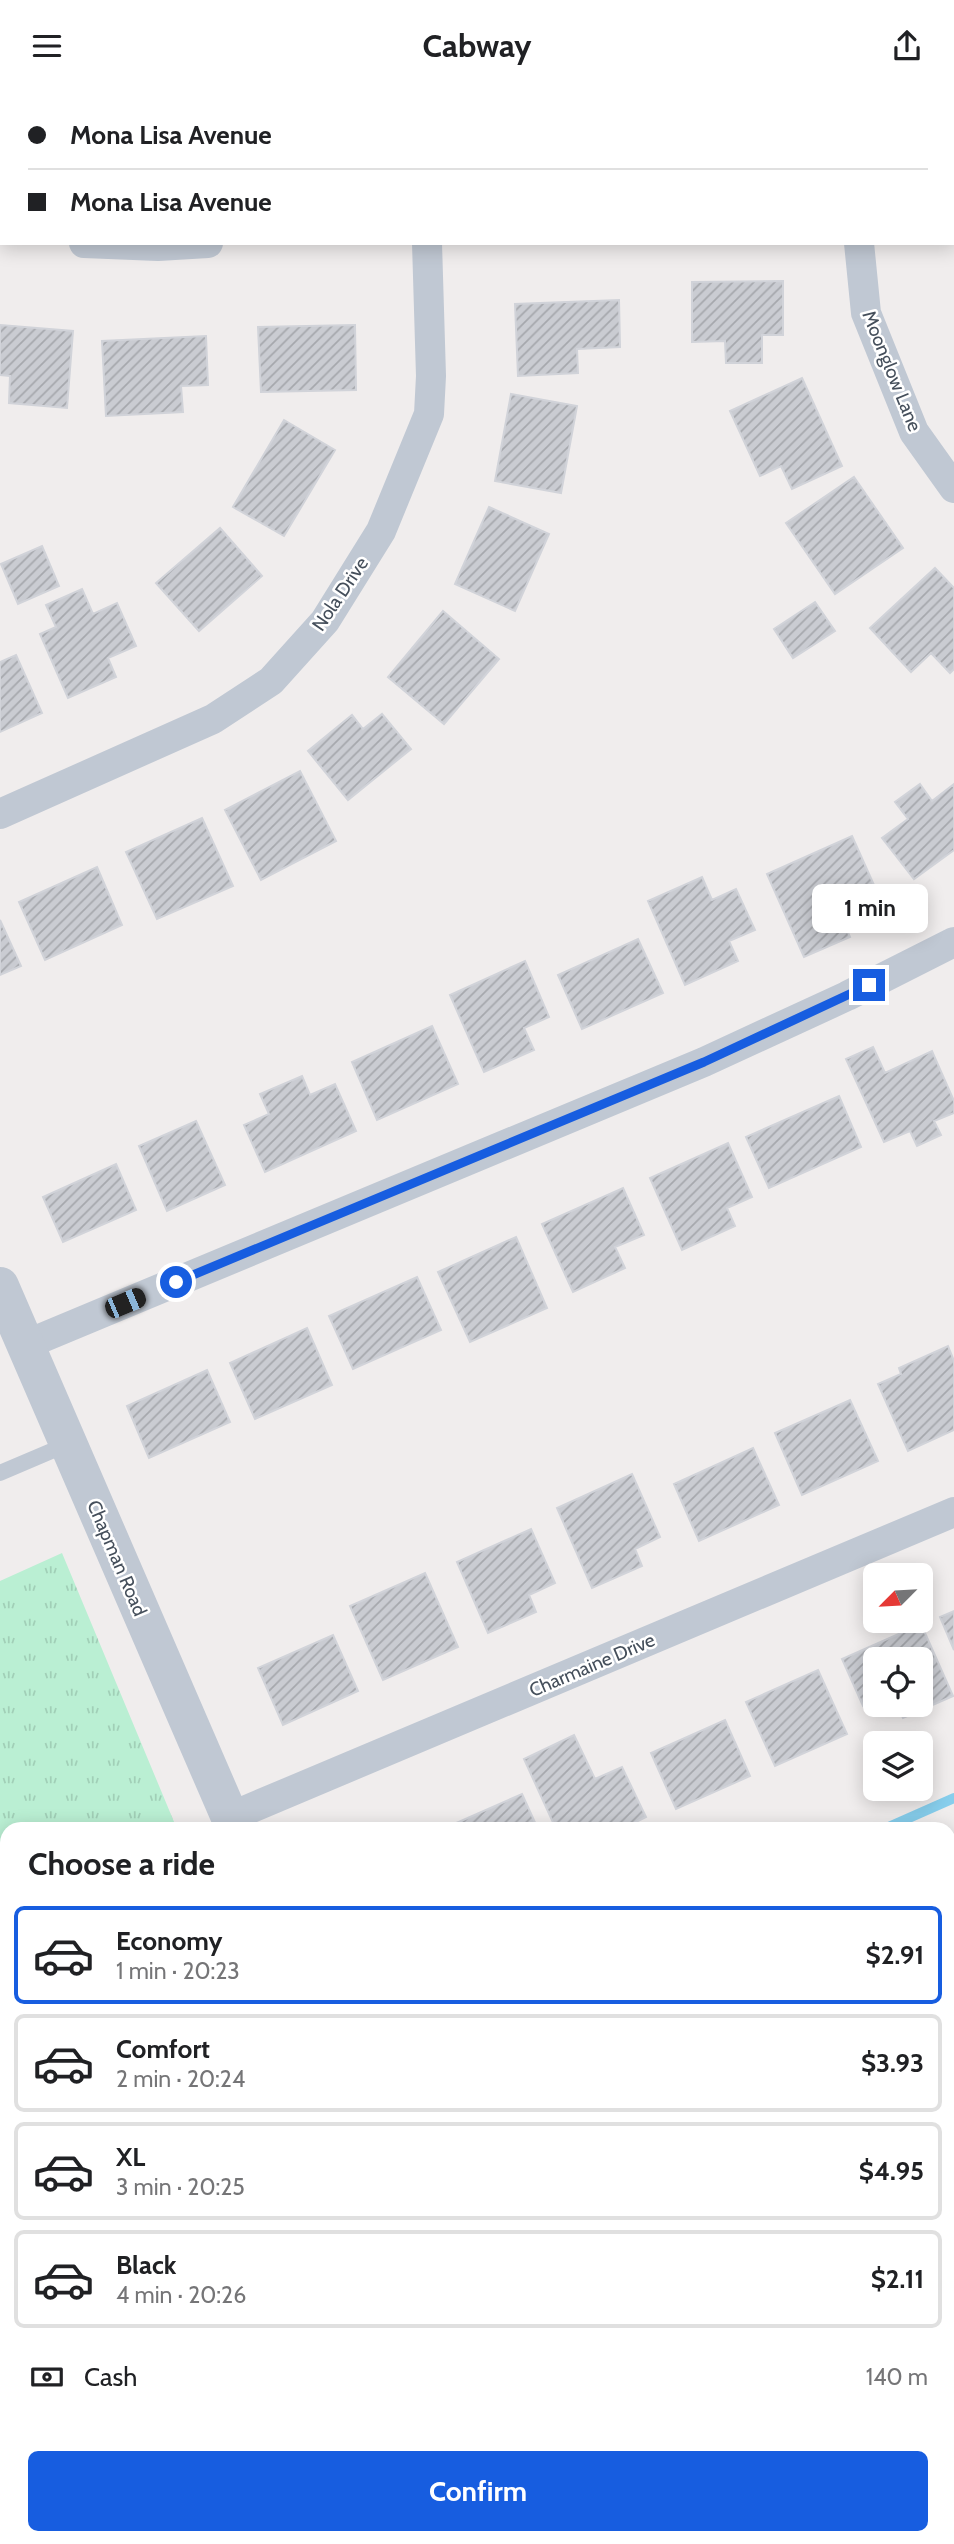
<!DOCTYPE html>
<html lang="en">
<head>
<meta charset="utf-8">
<style>
  body { margin:0; font-family:Cabin,sans-serif; background:#f6f6f6; color:#202124; height:100vh; display:flex; flex-direction:column; font-size:26px; white-space:nowrap }
  * { box-sizing:border-box; margin:0 }
  p { font-size:23px; color:#757577 }
  .icon { flex:none; width:38px; height:38px; fill:none; stroke:currentColor; stroke-width:2; stroke-linecap:round; stroke-linejoin:round }
  .map { position:relative; flex:1; overflow:hidden }
  .panel { position:absolute; left:0px; top:1731px; width:956px; height:723px; display:flex; flex-direction:column; background:#fff; border-radius:21px 21px 0 0; box-shadow:0 4px 18px #0003 }
  .panel>* { flex:none }
  .banner { position:absolute; left:0px; top:0px; width:956px; height:154px; box-shadow:0 4px 18px #0003; display:grid; align-content:center; height:154px; padding:0 28px; background:#fff }
  .needle { width:46px; rotate:246deg }
  .controls { position:absolute; left:863px; top:1472px; display:grid; gap:14px }
  .controls a { display:grid; place-items:center; width:70px; height:70px; border-radius:10px; background:#fff; box-shadow:0 4px 18px #0003; font-size:35px }
  .end { position:absolute; width:32px; height:32px; margin:-16px; border:9px solid #175de0; background:#fff; box-shadow:0 0 0 4px #fff }
  .from { border-radius:50% }
  .bubble { position:absolute; height:49px; border-radius:10px; background:#fff; box-shadow:0 4px 18px #0003; font-size:23px; font-weight:700; line-height:49px; text-align:center }
  .car { position:absolute; width:21px; height:42px; margin:-21px -10px; border-radius:9px; box-shadow:0 0 5px 2px #0007; background:linear-gradient(#222 24%,#8ab4d8 0 40%,#222 0 76%,#8ab4d8 0 86%,#222 0) }
  .banner b { display:flex; align-items:center; gap:24px; height:66px; font-size:26px }
  .banner b+b { border-top:2px solid #e0e0e0 }
  .banner i { width:18px; height:18px; background:#202124 }
  ul { padding:0; list-style:none }
  li { display:flex; align-items:center; gap:21px; height:98px; margin:0 14px 10px; padding:0 14px; border:4px solid #e0e0e0; border-radius:10px }
  li div { flex:1 }
  li b { display:block; font-size:26px }
  li em { font-style:normal; font-weight:700 }
  li.on { border-color:#175de0 }
  li>.icon { width:63px; height:63px; stroke-width:1.5 }
  h2 { padding:0 28px; font-size:32px; line-height:84px }
  .pay { display:flex; align-items:center; gap:18px; height:77px; padding:0 28px; font-size:26px }
  .pay p { margin-inline-start:auto }
  .action { display:flex; gap:14px; margin-top:auto; padding:14px 28px }
  .action a { flex:1; height:80px; border-radius:10px; background:#175de0; color:#fff; font-size:28px; font-weight:700; line-height:80px; text-align:center }
  header { display:flex; justify-content:space-between; align-items:center; height:91px; padding:0 28px; background:#fff; font-size:32px; font-weight:700 }
  .map>svg:first-child { display:block }
  .grass { fill:url(#grass-tufts) }
  .lines { fill:none; stroke-linecap:round; stroke-linejoin:round }
  .stream { stroke:#87ceec; stroke-width:10 }
  .building { fill:url(#building-hatch); stroke:#d1d3d9; stroke-width:2 }
  .service { stroke:#c0c8d3; stroke-width:16 }
  .minor { stroke:#c0c8d3; stroke-width:30 }
  .tertiary { stroke:#c0c8d3; stroke-width:38 }
  .route { stroke:#175de0; stroke-width:9 }
  .labels { text-anchor:middle; dominant-baseline:central; stroke-width:5; stroke-linejoin:round; paint-order:stroke }
  .street-label { font-size:19px; fill:#454f5b; stroke:#fff }
</style>
</head>
<body>
<header><svg class="icon" aria-label="menu" viewBox="0 0 24 24"><path d="M4 6h16M4 12h16M4 18h16"/></svg>Cabway<svg class="icon" aria-label="share" viewBox="0 0 24 24"><path d="M12 15V3M7 8l5-5 5 5M5 13v7h14v-7"/></svg></header>
<div class="map">
<svg width="954" height="2453" viewBox="0 0 954 2453">
  <defs>
    <pattern id="grass-tufts" width="24" height="20" patternUnits="userSpaceOnUse" patternTransform="scale(1.75)"><rect width="24" height="20" fill="#baefd3"/><path d="M3 7l-1-3M5 7V3M7 7l1-3M15 17l-1-3M17 17v-4M19 17l1-3" fill="none" stroke="#a1cfb7"/></pattern>
    <pattern id="building-hatch" width="6" height="6" patternUnits="userSpaceOnUse" patternTransform="scale(1.75)"><rect width="6" height="6" fill="#caccd2"/><path d="M-1 1l2-2M0 6l6-6M5 7l2-2" fill="none" stroke="#a6a8ad"/></pattern>
  </defs>
  <rect width="100%" height="100%" fill="#f0eded"/>
  <path class="grass" d="M62 1462 177 1738H7V2374L0 2378V1490Z"/>
  <g class="lines">
    <path class="stream" d="M884 1738 954 1707
      M0 2361 7 2359"/>
  </g>
  <path class="building" d="M17 0H68L16 2Z
    M120 0H153V2H120Z
    M388 0H418V2H388Z
    M458 0H518V2H458Z
    M565 0H642V2H565Z
    M671 0H766L767 2H672Z
    M785 0H858L785 2Z
    M906 0H954V5V2Z
    M783 190V244H762V272H726L725 250 692 251V191Z
    M619 209 620 256 577 258 578 282 518 285 515 213Z
    M0 234 73 240 67 317 9 312 10 285 0 284Z
    M355 234 356 299 261 301 258 236Z
    M206 245 208 294 181 295 183 321 106 325 102 250Z
    M802 287 842 375 792 398 781 375 760 385 730 320Z
    M511 303 577 315 561 402 495 390Z
    M284 329 335 359 284 445 233 416Z
    M854 386 903 457 835 503 786 432Z
    M489 416 549 443 515 520 455 493Z
    M220 437 262 485 199 540 156 492Z
    M42 455 59 495 18 513 1 473Z
    M935 477 954 497V578L950 582 931 562 911 581 870 537Z
    M82 498 93 523 117 512 136 555 108 567 116 586 68 607 40 543 56 536 46 514Z
    M815 511 835 540 793 567 774 538Z
    M443 520 499 568 444 633 388 586Z
    M16 564 42 622 0 641V571Z
    M382 623 411 658 348 709 308 660 352 624 363 638Z
    M300 680 336 750 261 789 225 719Z
    M920 693 932 710 954 693V759L914 788 882 747 908 728 895 711Z
    M202 727 233 795 157 828 126 761Z
    M852 745 878 803 839 821 850 846 804 866 767 783Z
    M97 776 122 834 45 869 19 811Z
    M702 786 712 809 736 798 755 839 729 850 738 870 685 894 648 810Z
    M0 829 21 875 0 884Z
    M638 848 663 902 582 938 558 884Z
    M525 870 549 926 524 937 534 959 484 981 450 904Z
    M432 935 458 993 377 1029 352 971Z
    M873 956 885 982 932 960 954 1010V1022L934 1030 941 1044 917 1055 910 1040 884 1051 846 968Z
    M302 985 310 1004 335 993 356 1040 265 1081 244 1034 269 1023 260 1003Z
    M839 1005 861 1056 769 1097 746 1046Z
    M196 1030 225 1094 167 1120 139 1055Z
    M728 1052 752 1106 727 1117 735 1135 682 1159 650 1087Z
    M116 1073 136 1119 63 1151 43 1106Z
    M623 1097 644 1144 615 1156 625 1177 573 1201 542 1133Z
    M516 1146 547 1217 470 1251 438 1181Z
    M417 1186 441 1239 353 1278 329 1225Z
    M307 1237 332 1294 255 1328 230 1272Z
    M948 1255 954 1270V1339L908 1360 878 1293 901 1283 899 1277Z
    M207 1279 230 1331 149 1367 127 1315Z
    M850 1309 878 1370 802 1404 775 1342Z
    M753 1357 779 1414 699 1450 674 1393Z
    M632 1383 660 1446 635 1458 642 1475 592 1497 557 1417Z
    M531 1438 555 1492 529 1504 536 1521 488 1542 457 1471Z
    M425 1482 458 1556 383 1589 350 1515Z
    M954 1520V1559L940 1526Z
    M921 1533 953 1605 903 1627 897 1614H920V1568H875V1609L863 1615 842 1568Z
    M333 1544 358 1600 283 1634 258 1577Z
    M818 1579 847 1643 775 1675 746 1611Z
    M725 1629 750 1685 676 1718 651 1662Z
    M574 1644 595 1688 622 1676 646 1726 622 1738H556L524 1668Z
    M522 1703 538 1738H445V1737Z
    M948 1869 954 1882V1900L948 1902Z
    M948 2124 954 2137V2215L948 2217Z
    M948 2408 954 2421V2443L948 2445Z
    M214 2446H294L297 2453H217Z
    M313 2446H407L410 2453H299Z
    M794 2446H848L851 2453H779Z
    M872 2446H946L931 2453H874Z"/>
  <g class="lines">
    <path class="service" d="M0 1382 68 1353"/>
    <path class="minor" d="M0 137 2 138
      M84 152 158 155 208 152
      M859 152 866 222 914 341 954 397
      M0 723 213 628 271 590 325 530 381 440 429 323 431 285 427 152
      M25 1254 704 971 847 905 954 851
      M230 1726 954 1421
      M948 2010 954 2008"/>
    <path class="tertiary" d="M0 1195 235 1738
      M539 2446 542 2453"/>
  </g>
  <g class="lines">
    <path class="route" d="M176 1191 704 971 869 894"/>
  </g>
  <g class="labels">
    <g class="street-label">
      <text transform="translate(892 280) rotate(68)">Moonglow Lane</text>
      <text transform="translate(340 503) rotate(-56)">Nola Drive</text>
      <text transform="translate(117 1467) rotate(67)">Chapman Road</text>
      <text transform="translate(592 1574) rotate(-23)">Charmaine Drive</text>
    </g>
  </g>
</svg>
<div class="controls">
<a><svg class="needle" viewBox="-14 -14 28 28"><path d="M0-13l5 13h-10z" fill="#e53935"/><path d="M0 13l5-13h-10z" fill="#757577"/></svg></a>
<a><svg class="icon" aria-label="locate" viewBox="0 0 24 24"><circle cx="12" cy="12" r="6"/><path d="M12 2v4M12 18v4M2 12h4M18 12h4"/></svg></a>
<a><svg class="icon" aria-label="layers" viewBox="0 0 24 24"><path d="M12 4l9 5-9 5-9-5zM3 14l9 5 9-5"/></svg></a>
</div>
<i class="end from" style="left:176px;top:1191px"></i>
<i class="end" style="left:869px;top:894px"></i>
<div class="bubble" style="left:812px;top:793px;width:116px">1 min</div>
<i class="car" style="left:125px;top:1212px;rotate:67deg"></i>
<div class="banner">
<b><i class="from"></i>Mona Lisa Avenue</b>
<b><i></i>Mona Lisa Avenue</b>
</div>
<section class="panel">
<h2>Choose a ride</h2>
<ul>
<li class="on"><svg class="icon" aria-label="car" viewBox="0 0 24 24"><path d="M5 17H2v-5l4-1 3-4h7l3 4 3 1v5h-3M9 17h6M6 11h13"/><circle cx="7" cy="17" r="2"/><circle cx="17" cy="17" r="2"/></svg><div><b>Economy</b><p>1 min · 20:23</p></div><em>$2.91</em></li>
<li><svg class="icon" aria-label="car" viewBox="0 0 24 24"><path d="M5 17H2v-5l4-1 3-4h7l3 4 3 1v5h-3M9 17h6M6 11h13"/><circle cx="7" cy="17" r="2"/><circle cx="17" cy="17" r="2"/></svg><div><b>Comfort</b><p>2 min · 20:24</p></div><em>$3.93</em></li>
<li><svg class="icon" aria-label="car" viewBox="0 0 24 24"><path d="M5 17H2v-5l4-1 3-4h7l3 4 3 1v5h-3M9 17h6M6 11h13"/><circle cx="7" cy="17" r="2"/><circle cx="17" cy="17" r="2"/></svg><div><b>XL</b><p>3 min · 20:25</p></div><em>$4.95</em></li>
<li><svg class="icon" aria-label="car" viewBox="0 0 24 24"><path d="M5 17H2v-5l4-1 3-4h7l3 4 3 1v5h-3M9 17h6M6 11h13"/><circle cx="7" cy="17" r="2"/><circle cx="17" cy="17" r="2"/></svg><div><b>Black</b><p>4 min · 20:26</p></div><em>$2.11</em></li>
</ul>
<div class="pay"><svg class="icon" aria-label="cash" viewBox="0 0 24 24"><path d="M3 7h18v10H3z"/><circle cx="12" cy="12" r="2"/></svg>Cash<p>140 m</p></div>
<div class="action"><a>Confirm</a></div>
</section>
</div>
</body>
</html>
